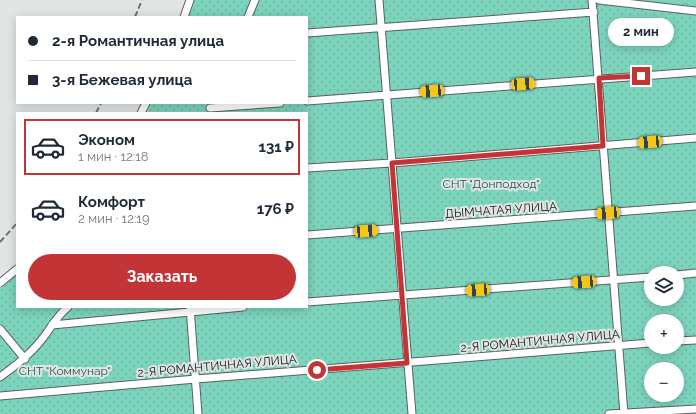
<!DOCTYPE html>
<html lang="ru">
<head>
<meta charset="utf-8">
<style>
  body { margin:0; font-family:Raleway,sans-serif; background:#f2f2f3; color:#1f2937; height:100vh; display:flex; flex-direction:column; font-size:15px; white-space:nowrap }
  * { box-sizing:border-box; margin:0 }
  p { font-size:13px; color:#747a83 }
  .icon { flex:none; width:22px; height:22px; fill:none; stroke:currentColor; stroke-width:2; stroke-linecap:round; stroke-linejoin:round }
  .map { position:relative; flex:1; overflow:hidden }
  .sheet { position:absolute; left:16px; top:112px; width:292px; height:196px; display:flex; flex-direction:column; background:#fff; border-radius:0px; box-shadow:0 2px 10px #0003 }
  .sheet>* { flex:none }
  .top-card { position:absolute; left:16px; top:16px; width:292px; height:88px; border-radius:0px; box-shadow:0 2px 10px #0003; display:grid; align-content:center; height:88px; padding:0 12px; background:#fff }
  .tools { position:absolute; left:644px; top:266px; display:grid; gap:8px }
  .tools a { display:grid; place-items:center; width:40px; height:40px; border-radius:50%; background:#fff; box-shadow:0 2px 10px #0003; font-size:20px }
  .end { position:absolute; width:18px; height:18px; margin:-9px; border:5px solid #c33436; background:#fff; box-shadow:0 0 0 2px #fff }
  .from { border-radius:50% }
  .bubble { position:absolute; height:28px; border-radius:14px; background:#fff; box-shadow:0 2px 10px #0003; font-size:13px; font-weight:700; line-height:28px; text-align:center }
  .car { position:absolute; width:12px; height:24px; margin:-12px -6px; border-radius:5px; box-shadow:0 0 3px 1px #0007; background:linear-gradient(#f5c518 24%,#345 0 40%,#f5c518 0 76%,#345 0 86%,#f5c518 0) }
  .top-card b { display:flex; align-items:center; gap:14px; height:38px; font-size:15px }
  .top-card b+b { border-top:1px solid #e0e1e3 }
  .top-card i { width:10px; height:10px; background:#1f2937 }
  ul { padding:7px 0 0; list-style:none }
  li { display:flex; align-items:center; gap:12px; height:56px; margin:0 8px 6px; padding:0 4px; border:2px solid transparent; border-radius:0px }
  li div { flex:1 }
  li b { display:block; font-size:15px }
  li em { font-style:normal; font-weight:700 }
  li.selected { border-color:#c33436 }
  li>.icon { width:36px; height:36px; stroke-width:1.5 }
  .action { display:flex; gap:8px; margin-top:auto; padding:8px 12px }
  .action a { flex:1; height:46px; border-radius:24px; background:#c33436; color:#fff; font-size:16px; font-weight:700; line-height:46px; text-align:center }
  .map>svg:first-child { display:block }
  .forest { fill:url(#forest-crowns) }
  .garden { fill:url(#garden-dots); fill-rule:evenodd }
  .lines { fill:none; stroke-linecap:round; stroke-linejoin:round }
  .minor-casing { stroke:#5c605f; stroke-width:9 }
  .minor { stroke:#fff; stroke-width:7 }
  .rail { stroke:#6e7170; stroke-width:2; stroke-dasharray:6 3; stroke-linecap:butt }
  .route { stroke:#c33436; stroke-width:5 }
  .labels { text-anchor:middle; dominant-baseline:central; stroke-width:4; stroke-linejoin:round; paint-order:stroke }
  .park-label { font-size:12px; fill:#255549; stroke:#e1e6e4 }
  .street-label { font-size:12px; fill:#141615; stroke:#e1e6e4 }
</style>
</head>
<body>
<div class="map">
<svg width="696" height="414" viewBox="0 0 696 414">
  <defs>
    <pattern id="forest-crowns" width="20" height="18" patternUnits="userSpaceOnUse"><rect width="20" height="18" fill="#7dd4bd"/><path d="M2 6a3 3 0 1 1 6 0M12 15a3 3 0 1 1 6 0" fill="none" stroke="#6bb5a2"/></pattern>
    <pattern id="garden-dots" width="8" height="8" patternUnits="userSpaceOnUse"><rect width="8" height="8" fill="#7dd4bd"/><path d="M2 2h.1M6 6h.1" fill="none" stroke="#6bb5a2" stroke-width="1.8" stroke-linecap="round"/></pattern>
  </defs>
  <rect width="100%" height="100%" fill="#e1e6e4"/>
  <path class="forest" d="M628 0H696V7Z"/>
  <path class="garden" d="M194 0H628L696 7V414H0V289L17 273V307H307V113H147L151 103H307V17H187ZM651 273H677V299H651ZM651 321H677V347H651ZM651 369H677V395H651Z"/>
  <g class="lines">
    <defs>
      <path id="minor" d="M379 0 412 414
        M592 0 624 414
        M599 0 696 11
        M184 17 190 0
        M248 17 255 0
        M307 33 594 12
        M307 101 696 72
        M210 108 280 103
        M141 113 146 103
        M307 168 392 163 696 138
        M307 235 696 206
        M677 275 696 273
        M0 283 17 269
        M307 302 651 277
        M190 307 198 414
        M52 325 243 307
        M0 329 25 359
        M677 341 696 340
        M0 377C18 364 33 352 46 334 53 324 58 315 68 307
        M0 396 196 379 651 343
        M609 414 696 409"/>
    </defs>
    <use href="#minor" class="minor-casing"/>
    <use href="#minor" class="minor"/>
    <path class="rail" d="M135 17 142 0
      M96 113 101 103
      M0 242 17 223"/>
  </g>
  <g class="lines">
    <path class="route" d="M317 370 407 363 392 163 603 146 599 78 641 76"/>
  </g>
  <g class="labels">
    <g class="park-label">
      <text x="491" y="184">СНТ "Донподход"</text>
      <text x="65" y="371">СНТ "Коммунар"</text>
    </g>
    <g class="street-label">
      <text transform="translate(501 210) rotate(-4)">ДЫМЧАТАЯ УЛИЦА</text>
      <text transform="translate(540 341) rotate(-5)">2-Я РОМАНТИЧНАЯ УЛИЦА</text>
      <text transform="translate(217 366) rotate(-5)">2-Я РОМАНТИЧНАЯ УЛИЦА</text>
    </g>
  </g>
</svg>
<div class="tools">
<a><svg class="icon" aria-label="layers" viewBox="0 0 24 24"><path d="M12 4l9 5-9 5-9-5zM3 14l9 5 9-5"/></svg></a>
<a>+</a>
<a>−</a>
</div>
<i class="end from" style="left:317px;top:370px"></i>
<i class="end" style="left:641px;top:76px"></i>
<div class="bubble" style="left:608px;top:18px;width:66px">2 мин</div>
<i class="car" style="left:523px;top:84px;rotate:86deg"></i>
<i class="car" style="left:432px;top:91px;rotate:266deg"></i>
<i class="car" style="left:650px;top:142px;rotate:265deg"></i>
<i class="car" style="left:608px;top:213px;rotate:266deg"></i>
<i class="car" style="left:366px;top:231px;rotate:86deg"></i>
<i class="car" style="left:584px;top:282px;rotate:266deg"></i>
<i class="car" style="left:478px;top:290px;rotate:266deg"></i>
<div class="top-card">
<b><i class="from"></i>2-я Романтичная улица</b>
<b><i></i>3-я Бежевая улица</b>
</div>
<section class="sheet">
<ul>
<li class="selected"><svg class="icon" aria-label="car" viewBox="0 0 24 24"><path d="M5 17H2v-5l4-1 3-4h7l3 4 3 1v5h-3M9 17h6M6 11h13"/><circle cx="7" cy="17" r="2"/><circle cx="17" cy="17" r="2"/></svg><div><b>Эконом</b><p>1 мин · 12:18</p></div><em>131 ₽</em></li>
<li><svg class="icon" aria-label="car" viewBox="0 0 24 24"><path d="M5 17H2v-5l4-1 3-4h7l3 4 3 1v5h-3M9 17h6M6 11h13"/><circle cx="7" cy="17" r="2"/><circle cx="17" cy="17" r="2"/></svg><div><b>Комфорт</b><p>2 мин · 12:19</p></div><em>176 ₽</em></li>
</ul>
<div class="action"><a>Заказать</a></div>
</section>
</div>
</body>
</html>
